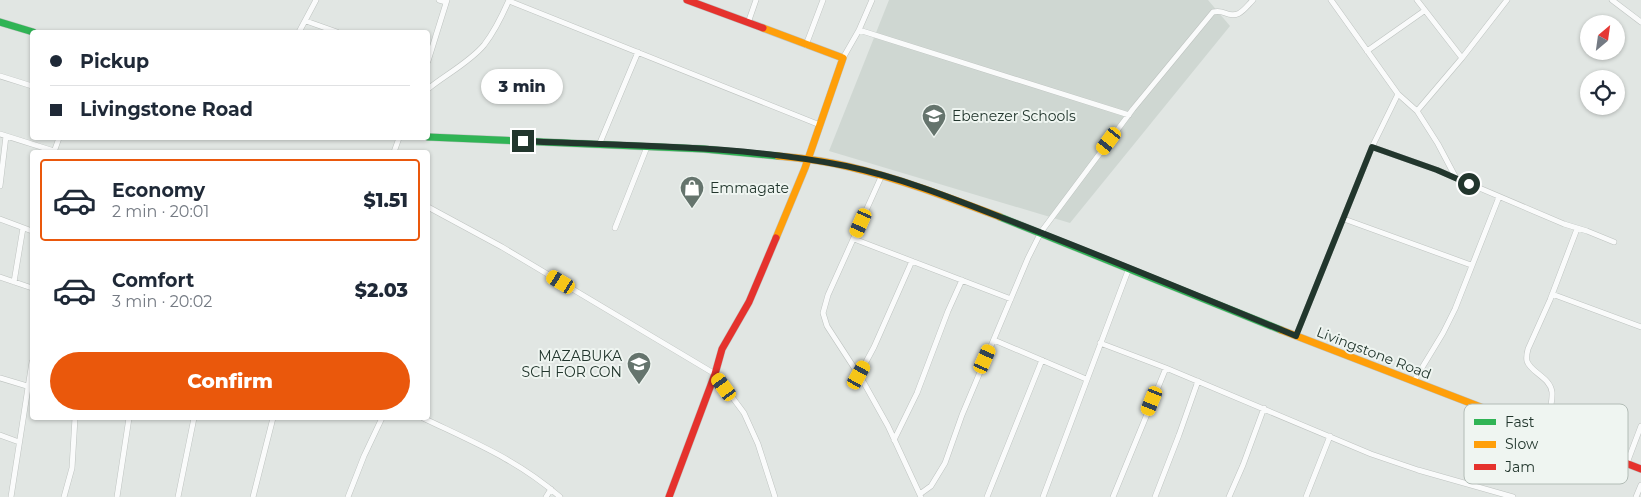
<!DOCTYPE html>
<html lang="en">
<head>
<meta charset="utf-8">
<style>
  body { margin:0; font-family:Montserrat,sans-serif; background:#f2f2f3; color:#1f2937; height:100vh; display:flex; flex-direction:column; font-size:19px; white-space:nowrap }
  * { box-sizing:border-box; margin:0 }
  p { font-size:16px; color:#747a83 }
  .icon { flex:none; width:28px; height:28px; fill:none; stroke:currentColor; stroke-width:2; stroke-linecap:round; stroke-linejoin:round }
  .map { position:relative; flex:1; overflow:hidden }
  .panel { position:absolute; left:30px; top:150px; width:400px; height:270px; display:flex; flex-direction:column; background:#fff; border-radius:5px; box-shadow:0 1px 4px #0004 }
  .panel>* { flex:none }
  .hud { position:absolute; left:30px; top:30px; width:400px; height:110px; border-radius:5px; box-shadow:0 1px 4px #0004; display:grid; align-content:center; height:110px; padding:0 20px; background:#fff }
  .needle { width:32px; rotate:29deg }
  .fabs { position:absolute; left:1580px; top:15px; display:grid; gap:10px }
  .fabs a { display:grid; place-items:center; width:45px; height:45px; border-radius:50%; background:#fff; box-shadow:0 1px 4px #0004; font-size:25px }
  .end { position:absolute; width:22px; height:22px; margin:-11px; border:6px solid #22362d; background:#fff; box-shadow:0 0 0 2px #fff }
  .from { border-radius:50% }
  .bubble { position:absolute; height:35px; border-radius:18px; background:#fff; box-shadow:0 1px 4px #0004; font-size:16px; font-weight:800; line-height:35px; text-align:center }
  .car { position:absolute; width:15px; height:30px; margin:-15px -8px; border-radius:6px; box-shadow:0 0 4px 1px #0007; background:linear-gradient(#f5c518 24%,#345 0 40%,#f5c518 0 76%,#345 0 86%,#f5c518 0) }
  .hud b { display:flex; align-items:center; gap:18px; height:48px; font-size:19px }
  .hud b+b { border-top:1px solid #e0e1e3 }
  .hud i { width:12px; height:12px; background:#1f2937 }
  ul { padding:9px 0 0; list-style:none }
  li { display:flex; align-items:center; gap:15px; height:82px; margin:0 10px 8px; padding:0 10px; border:2px solid transparent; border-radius:5px }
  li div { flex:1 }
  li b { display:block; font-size:19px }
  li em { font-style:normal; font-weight:800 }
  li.selected { border-color:#ea580c }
  li>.icon { width:45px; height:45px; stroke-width:1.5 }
  .primary-button { display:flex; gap:10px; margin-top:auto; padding:10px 20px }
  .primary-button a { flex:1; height:58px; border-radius:30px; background:#ea580c; color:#fff; font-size:20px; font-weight:800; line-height:58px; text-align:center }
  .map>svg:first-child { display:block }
  .built { fill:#cfd7d2 }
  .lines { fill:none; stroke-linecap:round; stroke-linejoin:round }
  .street-casing { stroke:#bec3c0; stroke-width:6 }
  .fast-casing { stroke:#bec3c0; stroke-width:8 }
  .slow-casing { stroke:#bec3c0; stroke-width:8 }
  .jam-casing { stroke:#bec3c0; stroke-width:8 }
  .street { stroke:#fafbfb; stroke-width:5 }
  .fast { stroke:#30b455; stroke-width:7 }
  .slow { stroke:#ff9f0a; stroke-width:7 }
  .jam { stroke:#e5322d; stroke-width:7 }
  .route { stroke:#22362d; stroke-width:6 }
  .labels { text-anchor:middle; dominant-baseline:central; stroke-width:4; stroke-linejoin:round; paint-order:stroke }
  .poi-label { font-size:14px; fill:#22362d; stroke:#eff5f1; text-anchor:start }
  .street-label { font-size:14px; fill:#22362d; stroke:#eff5f1 }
  .key { fill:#eff5f1; stroke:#b2bcb6; stroke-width:1 }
  .key-label { font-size:14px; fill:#22362d }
</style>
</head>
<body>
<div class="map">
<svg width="1641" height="497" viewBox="0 0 1641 497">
  <rect width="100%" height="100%" fill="#e1e6e3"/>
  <path class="built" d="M889 0H1208L1230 26 1070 223 829 151Z"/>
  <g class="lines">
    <defs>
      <path id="street" d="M439 0 446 2
        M1417 0 1462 58 1507 0
        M1612 0 1641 22
        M509 1 820 125
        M306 21 337 32
        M748 23 756 0
        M859 30 1129 115
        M299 32 316 0
        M806 45 823 0
        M1367 51 1424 11
        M843 58 859 30 872 0
        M428 61 447 0
        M0 76 32 86
        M428 89C445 75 470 62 484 45 494 32 502 16 509 0
        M1398 94 1417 111
        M0 134 54 151
        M599 145 638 52
        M1372 147 1437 170 1564 224 1587 231 1614 242
        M54 152 59 138
        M394 152 399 138
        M882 175 828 295 823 313 827 326 864 383 888 426 921 497
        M1456 178 1438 144 1417 111 1462 58
        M0 186 6 136
        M428 207 502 247 715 374 744 413 758 444 775 497
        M0 219 32 231
        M1344 219 1471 265
        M615 228 647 147
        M854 239 1011 299
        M0 277 32 288
        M14 282 23 228
        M1552 294 1641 327
        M1296 336 1372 147 1398 94 1331 0
        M994 340 1086 379
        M1100 343 1166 368 1371 454 1418 470 1513 497
        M859 375 874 347 912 261
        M0 378 27 386
        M1414 381 1443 333 1455 309 1499 197
        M423 418C473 442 518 460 560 497
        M1545 432C1547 419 1553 405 1552 392 1550 377 1530 372 1527 361 1526 357 1527 353 1528 349L1550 300 1577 229
        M0 435 19 442
        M894 440 917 393 948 311 962 280
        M1627 463 1641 426
        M920 494 931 486 945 463 962 415 1028 258 1041 232 1133 109 1213 12C1218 11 1220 11 1225 13 1239 19 1244 9 1253 0
        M11 497 32 362
        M64 497 72 468 75 418
        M117 497 129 418
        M178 497 194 418
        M253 497 273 418
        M348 497 364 456 382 418
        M546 497 551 489
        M987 497 1042 360
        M1043 497 1129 268
        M1113 497 1166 368
        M1155 497 1179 435 1198 381
        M1229 497 1243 465 1264 408
        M1306 497 1330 436
        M1636 497 1641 485"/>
      <path id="fast" d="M0 22 33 32
        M428 137 704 149 778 156
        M1000 217 1281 330"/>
      <path id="slow" d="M763 28 843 58 805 168 776 238
        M778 156C802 158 826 161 850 167 901 179 950 198 1000 217
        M1281 330 1535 428"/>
      <path id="jam" d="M687 0 763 28
        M1535 428 1641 469
        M669 497 715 374 722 349 749 302 776 238"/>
    </defs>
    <use href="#street" class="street-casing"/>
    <use href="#fast" class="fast-casing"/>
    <use href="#slow" class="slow-casing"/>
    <use href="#jam" class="jam-casing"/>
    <use href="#street" class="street"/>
    <use href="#fast" class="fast"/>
    <use href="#slow" class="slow"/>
    <use href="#jam" class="jam"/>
  </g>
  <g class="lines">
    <path class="route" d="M523 141C629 146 742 145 846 166 899 177 952 198 1003 218 1101 255 1198 296 1296 336L1372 147 1437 170 1469 184"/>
  </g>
  <defs>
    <symbol id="school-pin" viewBox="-11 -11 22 30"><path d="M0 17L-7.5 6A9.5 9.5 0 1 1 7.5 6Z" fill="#65746d" stroke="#eff5f1"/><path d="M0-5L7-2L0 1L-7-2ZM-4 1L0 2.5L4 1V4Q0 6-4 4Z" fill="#fff"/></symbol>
    <symbol id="shop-pin" viewBox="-11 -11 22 30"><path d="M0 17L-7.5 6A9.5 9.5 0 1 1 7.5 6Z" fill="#65746d" stroke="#eff5f1"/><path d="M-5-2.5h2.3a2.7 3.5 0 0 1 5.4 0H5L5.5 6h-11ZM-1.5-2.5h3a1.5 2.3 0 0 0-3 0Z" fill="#fff"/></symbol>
  </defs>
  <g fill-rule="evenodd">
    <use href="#school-pin" x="920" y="102" width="28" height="38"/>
    <use href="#shop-pin" x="678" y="174" width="28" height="38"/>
    <use href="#school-pin" x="625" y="350" width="28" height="38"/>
  </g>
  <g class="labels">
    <g class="poi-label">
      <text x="952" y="116">Ebenezer Schools</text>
      <text x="710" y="188">Emmagate</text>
      <text x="622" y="356" text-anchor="end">MAZABUKA<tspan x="622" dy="16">SCH FOR CON</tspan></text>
    </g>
    <g class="street-label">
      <text transform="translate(1374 353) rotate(21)">Livingstone Road</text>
    </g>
  </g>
  <rect x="1464" y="404" width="164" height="80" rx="8" class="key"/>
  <rect x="1474" y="419" width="22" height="6" fill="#30b455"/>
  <rect x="1474" y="441" width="22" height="7" fill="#ff9f0a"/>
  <rect x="1474" y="464" width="22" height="6" fill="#e5322d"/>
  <g class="key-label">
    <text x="1505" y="427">Fast</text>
    <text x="1505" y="449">Slow</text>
    <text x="1505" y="472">Jam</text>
  </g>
</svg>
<div class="fabs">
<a><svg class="needle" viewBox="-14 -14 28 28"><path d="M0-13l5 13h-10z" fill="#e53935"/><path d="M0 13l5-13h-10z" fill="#747a83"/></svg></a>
<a><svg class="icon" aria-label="locate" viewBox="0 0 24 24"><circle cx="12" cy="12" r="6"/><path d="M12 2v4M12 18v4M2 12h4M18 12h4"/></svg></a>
</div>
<i class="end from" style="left:1469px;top:184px"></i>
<i class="end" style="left:523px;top:141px"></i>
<div class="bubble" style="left:481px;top:69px;width:82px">3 min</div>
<i class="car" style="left:1109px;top:141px;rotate:217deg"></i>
<i class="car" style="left:861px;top:223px;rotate:204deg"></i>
<i class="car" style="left:561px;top:282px;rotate:301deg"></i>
<i class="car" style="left:985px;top:359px;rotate:24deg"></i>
<i class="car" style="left:859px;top:375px;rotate:29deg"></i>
<i class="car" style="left:724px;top:387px;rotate:324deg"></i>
<i class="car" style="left:1152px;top:401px;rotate:202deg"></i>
<div class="hud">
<b><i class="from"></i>Pickup</b>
<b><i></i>Livingstone Road</b>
</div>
<section class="panel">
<ul>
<li class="selected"><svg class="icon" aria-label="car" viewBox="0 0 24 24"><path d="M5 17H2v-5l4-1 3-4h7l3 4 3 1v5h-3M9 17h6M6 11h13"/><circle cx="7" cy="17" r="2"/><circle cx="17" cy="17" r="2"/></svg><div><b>Economy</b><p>2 min · 20:01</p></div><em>$1.51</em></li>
<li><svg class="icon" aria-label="car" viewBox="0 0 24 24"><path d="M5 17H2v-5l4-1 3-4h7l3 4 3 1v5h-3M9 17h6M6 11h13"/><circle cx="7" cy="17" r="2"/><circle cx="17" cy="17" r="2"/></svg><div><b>Comfort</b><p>3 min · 20:02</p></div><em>$2.03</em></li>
</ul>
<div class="primary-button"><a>Confirm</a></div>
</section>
</div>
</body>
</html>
